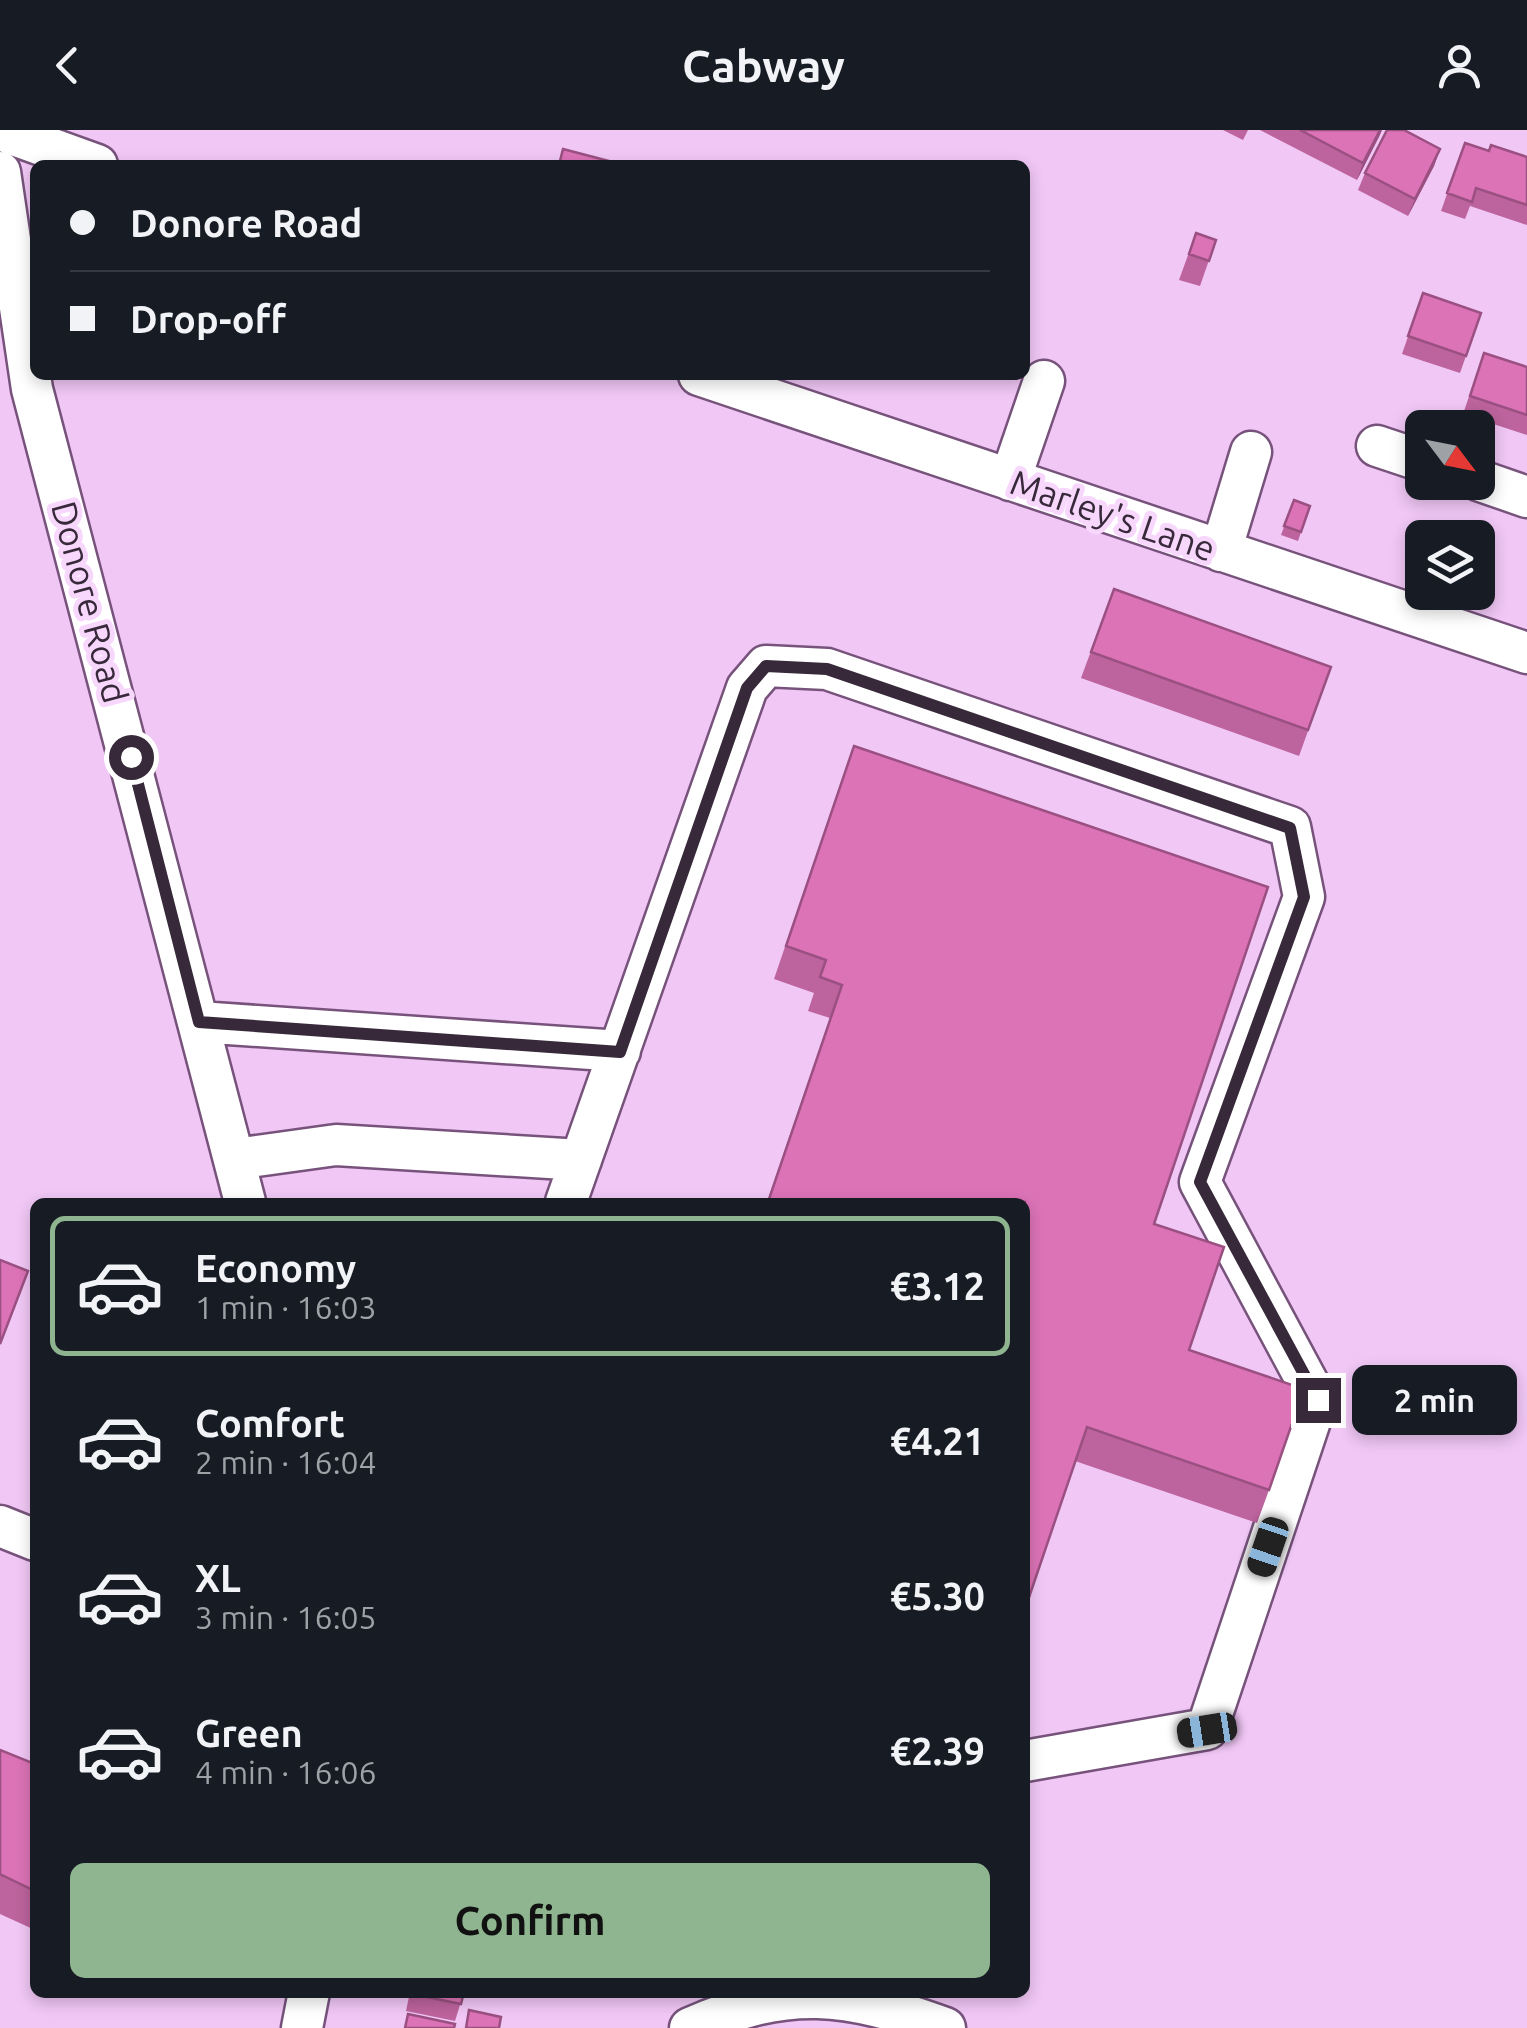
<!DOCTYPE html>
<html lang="en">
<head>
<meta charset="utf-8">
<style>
  body { margin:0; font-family:Ubuntu,sans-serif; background:#20242c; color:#f1f3f6; height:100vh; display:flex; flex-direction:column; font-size:38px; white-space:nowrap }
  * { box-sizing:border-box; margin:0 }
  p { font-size:32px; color:#9ea1a6 }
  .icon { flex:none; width:55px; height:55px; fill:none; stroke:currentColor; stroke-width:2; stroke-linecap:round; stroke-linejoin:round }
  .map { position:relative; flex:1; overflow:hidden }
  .details { position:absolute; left:30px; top:1068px; width:1000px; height:800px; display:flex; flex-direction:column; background:#171b24; border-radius:15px; box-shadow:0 5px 15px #0003 }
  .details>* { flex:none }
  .top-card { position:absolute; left:30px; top:30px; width:1000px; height:220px; border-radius:15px; box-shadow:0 5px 15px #0003; display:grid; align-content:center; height:220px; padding:0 40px; background:#171b24 }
  .needle { width:65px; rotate:122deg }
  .tools { position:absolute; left:1405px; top:280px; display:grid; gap:20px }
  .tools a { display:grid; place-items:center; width:90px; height:90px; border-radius:15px; background:#171b24; box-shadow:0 5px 15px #0003; font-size:50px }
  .end { position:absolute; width:45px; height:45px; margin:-22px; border:12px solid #37283a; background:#fff; box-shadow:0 0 0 5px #fff }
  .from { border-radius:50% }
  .bubble { position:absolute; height:70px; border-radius:15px; background:#171b24; box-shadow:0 5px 15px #0003; font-size:32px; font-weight:700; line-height:70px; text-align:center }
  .car { position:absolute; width:30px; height:60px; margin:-30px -15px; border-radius:12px; box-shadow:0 0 8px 2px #0007; background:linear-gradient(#222 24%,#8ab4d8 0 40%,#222 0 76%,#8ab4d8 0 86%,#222 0) }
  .top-card b { display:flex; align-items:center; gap:35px; height:95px; font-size:38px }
  .top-card b+b { border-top:2px solid #363941 }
  .top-card i { width:25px; height:25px; background:#f1f3f6 }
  ul { padding:18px 0 0; list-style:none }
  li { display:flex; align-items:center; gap:30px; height:140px; margin:0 20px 15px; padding:0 20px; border:5px solid transparent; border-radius:15px }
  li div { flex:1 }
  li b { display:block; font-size:38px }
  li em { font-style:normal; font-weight:700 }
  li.selected { border-color:#8eb58f }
  li>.icon { width:90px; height:90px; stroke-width:1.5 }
  .primary-button { display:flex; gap:20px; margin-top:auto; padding:20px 40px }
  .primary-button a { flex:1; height:115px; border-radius:15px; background:#8eb58f; color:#111; font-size:40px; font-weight:700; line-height:115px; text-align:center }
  header { display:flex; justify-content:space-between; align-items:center; height:130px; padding:0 40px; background:#171b24; font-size:45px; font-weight:700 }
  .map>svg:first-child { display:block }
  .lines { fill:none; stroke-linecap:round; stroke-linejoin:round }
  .minor-casing { stroke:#77537c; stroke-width:45 }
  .minor { stroke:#fff; stroke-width:40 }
  .wall { fill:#bd639d }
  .shaded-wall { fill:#9a5080 }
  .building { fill:#dc73b7; stroke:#9a5080; stroke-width:2.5 }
  .route { stroke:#37283a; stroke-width:12 }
  .labels { text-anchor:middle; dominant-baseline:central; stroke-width:10; stroke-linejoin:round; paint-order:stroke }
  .street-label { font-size:35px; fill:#37283a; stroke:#f8d7fd }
</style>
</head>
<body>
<header><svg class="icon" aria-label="back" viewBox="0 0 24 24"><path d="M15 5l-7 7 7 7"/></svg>Cabway<svg class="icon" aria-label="person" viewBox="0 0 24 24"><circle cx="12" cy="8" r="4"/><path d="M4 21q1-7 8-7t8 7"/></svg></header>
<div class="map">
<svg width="1527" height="1898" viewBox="0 0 1527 1898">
  <rect width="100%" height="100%" fill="#f0c7f5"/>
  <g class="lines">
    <defs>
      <path id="minor" d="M0 0 97 35
        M0 42 32 259 245 1072
        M699 245 1527 523
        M1377 316 1422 331
        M1010 350 1044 251
        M1478 350 1527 367
        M1221 421 1251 322
        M199 892 620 921
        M235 1029 336 1015 581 1030
        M566 1072 747 558 766 536 827 539 1290 697 1304 767 1200 1052 1317 1270 1207 1599 1025 1631
        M0 1396 35 1410
        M302 1898 309 1862
        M690 1898C790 1854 845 1862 945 1898"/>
    </defs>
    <use href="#minor" class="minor-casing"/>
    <use href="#minor" class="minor"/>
  </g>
  <path class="wall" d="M1223 0H1248L1243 10Z
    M1260 0H1382L1357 50Z
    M1465 13 1488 21 1527 27V95L1470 76 1465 89 1441 81Z
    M1440 19 1434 36 1408 86 1358 60 1365 43Z
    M1196 103 1216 110 1200 156 1179 150Z
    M1423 163 1481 183 1460 243 1402 224Z
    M1484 223 1527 237V305L1463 284Z
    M1294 370 1310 376 1298 411 1281 405Z
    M1114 459 1331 537 1299 626 1081 548Z
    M842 650 1154 1094 1189 1220 1269 1360 1257 1393 1075 1331 1025 1072H767L830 888 808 881 814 863 774 849Z
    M0 1620 35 1634V1800L0 1784Z
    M410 1862H464L455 1891 406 1881Z"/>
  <path class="shaded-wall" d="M1380 0H1382L1379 7 1357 50 1363 33Z
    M1440 19 1434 36 1408 86 1415 69Z"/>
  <path class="building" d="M1300 0H1380L1363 33Z
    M1387 0H1404L1440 19 1415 69 1365 43Z
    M1465 13 1489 21 1491 15 1527 27V75L1476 58 1472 72 1447 63Z
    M563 19 624 35H559Z
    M1196 103 1216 110 1209 131 1189 124Z
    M1423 163 1481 183 1466 226 1408 206Z
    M1484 223 1527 237V285L1470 266Z
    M1294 370 1310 376 1301 402 1284 396Z
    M1114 459 1331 537 1308 600 1091 522Z
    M854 616 1268 757 1154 1094 1224 1117 1189 1220 1304 1259 1269 1360 1087 1297 1025 1479V1072H768L842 855 820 847 826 830 786 816Z
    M0 1130 28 1141 0 1214Z
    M0 1620 35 1634V1761L0 1744Z
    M412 1862H464L461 1874 412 1864Z
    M469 1880 501 1887 499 1898H466Z
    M408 1884 455 1894 454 1898H405Z"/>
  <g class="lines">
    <path class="route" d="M131 627 199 892 620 922 747 558 766 536 827 539 1290 698 1304 767 1200 1052 1318 1270"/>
  </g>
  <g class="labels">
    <g class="street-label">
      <text transform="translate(1113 385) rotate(19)">Marley's Lane</text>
      <text transform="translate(90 472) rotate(75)">Donore Road</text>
    </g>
  </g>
</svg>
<div class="tools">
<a><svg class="needle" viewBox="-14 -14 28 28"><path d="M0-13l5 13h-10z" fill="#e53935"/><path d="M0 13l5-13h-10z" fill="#9ea1a6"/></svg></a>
<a><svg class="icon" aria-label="layers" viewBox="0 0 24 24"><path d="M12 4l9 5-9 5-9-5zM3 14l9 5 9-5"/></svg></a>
</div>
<i class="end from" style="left:131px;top:627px"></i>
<i class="end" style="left:1318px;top:1270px"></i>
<div class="bubble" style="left:1352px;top:1235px;width:165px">2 min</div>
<i class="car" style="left:1268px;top:1417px;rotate:199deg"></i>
<i class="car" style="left:1207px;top:1600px;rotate:261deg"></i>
<div class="top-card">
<b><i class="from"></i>Donore Road</b>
<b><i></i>Drop-off</b>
</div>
<section class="details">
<ul>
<li class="selected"><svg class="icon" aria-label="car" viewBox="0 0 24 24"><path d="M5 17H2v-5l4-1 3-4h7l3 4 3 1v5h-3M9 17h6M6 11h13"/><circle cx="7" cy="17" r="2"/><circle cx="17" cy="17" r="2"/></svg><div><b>Economy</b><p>1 min · 16:03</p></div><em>€3.12</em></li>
<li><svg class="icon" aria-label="car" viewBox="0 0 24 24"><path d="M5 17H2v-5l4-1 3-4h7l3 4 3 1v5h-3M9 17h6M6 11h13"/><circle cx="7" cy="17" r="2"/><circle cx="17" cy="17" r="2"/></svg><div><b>Comfort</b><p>2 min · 16:04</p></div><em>€4.21</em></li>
<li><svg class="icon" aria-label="car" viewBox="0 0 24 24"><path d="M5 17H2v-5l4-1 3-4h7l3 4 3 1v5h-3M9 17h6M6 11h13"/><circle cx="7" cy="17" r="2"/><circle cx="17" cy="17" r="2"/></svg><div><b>XL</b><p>3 min · 16:05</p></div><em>€5.30</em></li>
<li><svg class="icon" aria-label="car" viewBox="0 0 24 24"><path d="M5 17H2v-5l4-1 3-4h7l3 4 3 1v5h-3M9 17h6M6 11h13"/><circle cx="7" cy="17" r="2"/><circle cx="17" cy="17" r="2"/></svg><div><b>Green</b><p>4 min · 16:06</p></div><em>€2.39</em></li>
</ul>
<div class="primary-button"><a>Confirm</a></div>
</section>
</div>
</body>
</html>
